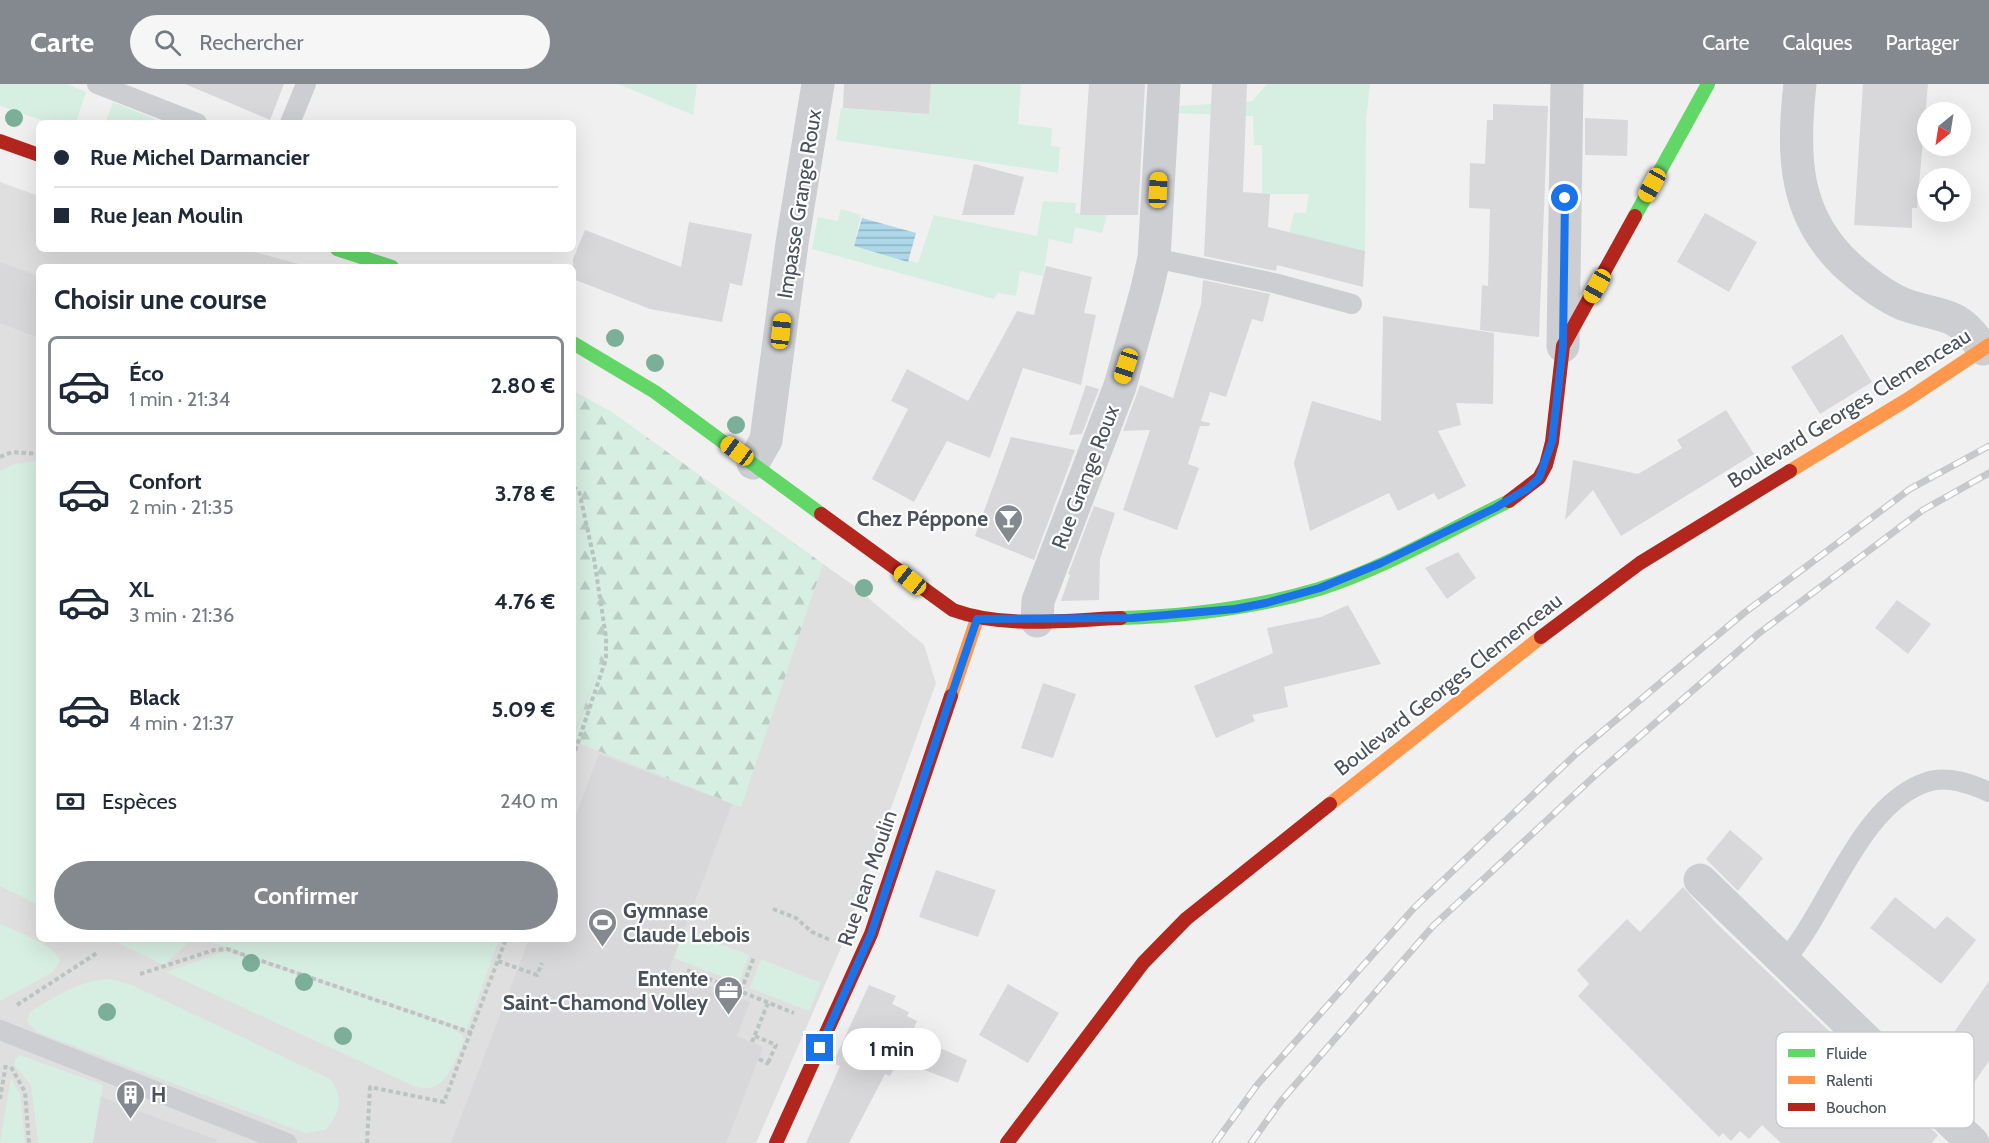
<!DOCTYPE html>
<html lang="fr">
<head>
<meta charset="utf-8">
<style>
  body { margin:0; font-family:Cabin,sans-serif; background:#f6f6f7; color:#1f2937; height:100vh; display:flex; flex-direction:column; font-size:22px; white-space:nowrap }
  * { box-sizing:border-box; margin:0 }
  p { font-size:20px; color:#747a83 }
  .icon { flex:none; width:33px; height:33px; fill:none; stroke:currentColor; stroke-width:2; stroke-linecap:round; stroke-linejoin:round }
  .map { position:relative; flex:1; overflow:hidden }
  .panel { position:absolute; left:36px; top:180px; width:540px; height:678px; display:flex; flex-direction:column; background:#fff; border-radius:9px; box-shadow:0 6px 24px #0002 }
  .panel>* { flex:none }
  .guide { position:absolute; left:36px; top:36px; width:540px; height:132px; border-radius:9px; box-shadow:0 6px 24px #0002; display:grid; align-content:center; height:132px; padding:0 18px; background:#fff }
  .needle { width:39px; rotate:210deg }
  .fabs { position:absolute; left:1917px; top:18px; display:grid; gap:12px }
  .fabs a { display:grid; place-items:center; width:54px; height:54px; border-radius:50%; background:#fff; box-shadow:0 6px 24px #0002; font-size:30px }
  .end { position:absolute; width:27px; height:27px; margin:-14px; border:8px solid #1a73e8; background:#fff; box-shadow:0 0 0 3px #fff }
  .from { border-radius:50% }
  .bubble { position:absolute; height:42px; border-radius:21px; background:#fff; box-shadow:0 6px 24px #0002; font-size:20px; font-weight:700; line-height:42px; text-align:center }
  .car { position:absolute; width:18px; height:36px; margin:-18px -9px; border-radius:8px; box-shadow:0 0 4px 2px #0007; background:linear-gradient(#f5c518 24%,#345 0 40%,#f5c518 0 76%,#345 0 86%,#f5c518 0) }
  .guide b { display:flex; align-items:center; gap:21px; height:57px; font-size:22px }
  .guide b+b { border-top:2px solid #e0e1e3 }
  .guide i { width:15px; height:15px; background:#1f2937 }
  ul { padding:0; list-style:none }
  li { display:flex; align-items:center; gap:18px; height:99px; margin:0 12px 9px; padding:0 6px; border:3px solid transparent; border-radius:9px }
  li div { flex:1 }
  li b { display:block; font-size:22px }
  li em { font-style:normal; font-weight:700 }
  li.active { border-color:#848990 }
  li>.icon { width:54px; height:54px; stroke-width:1.5 }
  h2 { padding:0 18px; font-size:27px; line-height:72px }
  .pay { display:flex; align-items:center; gap:15px; height:66px; padding:0 18px; font-size:22px }
  .pay p { margin-inline-start:auto }
  .button { display:flex; gap:12px; margin-top:auto; padding:12px 18px }
  .button a { flex:1; height:69px; border-radius:36px; background:#848990; color:#fff; font-size:24px; font-weight:700; line-height:69px; text-align:center }
  header { display:flex; align-items:center; gap:36px; box-sizing:border-box; height:84px; padding:0 30px; background:#848990; color:#fff }
  header strong { font-size:28px }
  nav { display:flex; gap:33px; margin-inline-start:auto; font-size:21px }
  .search { width:420px; height:54px; background:#f6f6f7; display:flex; align-items:center; gap:15px; box-sizing:border-box; padding:0 21px; border-radius:33px; color:#747a83; font-size:22px }
  .map>svg:first-child { display:block }
  .education { fill:#dfdfe0 }
  .green { fill:#d7eee2 }
  .forest { fill:url(#forest-firs) }
  .water { fill:url(#water-rules) }
  .building { fill:#d8d8db }
  .lines { fill:none; stroke-linecap:round; stroke-linejoin:round }
  .path { stroke:#bac5c2; stroke-width:4; stroke-dasharray:4.5 3; stroke-linecap:butt }
  .lane { stroke:#ccced1; stroke-width:20 }
  .street { stroke:#ccced1; stroke-width:33 }
  .fast { stroke:#63d668; stroke-width:14 }
  .slow { stroke:#ff974d; stroke-width:14 }
  .jam { stroke:#b3261e; stroke-width:14 }
  .rail-casing { stroke:#c6c8ca; stroke-width:7 }
  .rail { stroke:#fff; stroke-width:4.5; stroke-dasharray:14; stroke-linecap:butt }
  .tree { fill:#7caf9a }
  .route { stroke:#1a73e8; stroke-width:8 }
  .labels { text-anchor:middle; dominant-baseline:central; stroke-width:4.5; stroke-linejoin:round; paint-order:stroke }
  .street-label { font-size:21px; fill:#49515c; stroke:#fff }
  .poi-label { font-size:21px; font-weight:bold; fill:#49515c; stroke:#fff; text-anchor:end }
  .key { fill:#fff; stroke:#c8cbce; stroke-width:1.5 }
  .key-label { font-size:16px; fill:#49515c }
</style>
</head>
<body>
<header>
<strong>Carte</strong>
<div class="search"><svg class="icon" aria-label="search" viewBox="0 0 24 24"><circle cx="10" cy="10" r="6"/><path d="M15 15l6 6"/></svg>Rechercher</div>
<nav><a>Carte</a><a>Calques</a><a>Partager</a></nav>
</header>
<div class="map">
<svg width="1989" height="1059" viewBox="0 0 1989 1059">
  <defs>
    <pattern id="forest-firs" width="22" height="20" patternUnits="userSpaceOnUse" patternTransform="scale(1.5)"><rect width="22" height="20" fill="#d7eee2"/><path d="M5 1l3.5 6h-7zM16 11l3.5 6h-7z" fill="#bacec4"/></pattern>
    <pattern id="water-rules" width="6" height="5" patternUnits="userSpaceOnUse" patternTransform="scale(1.5)"><rect width="6" height="5" fill="#aed8e9"/><path d="M0 2.5h6" fill="none" stroke="#90b2c0"/></pattern>
  </defs>
  <rect width="100%" height="100%" fill="#f1f0f0"/>
  <path class="education" d="M0 98 39 112V165H243L310 183H39V855H573V307L613 329 854 502 924 561 936 599 840 866 756 1059H0Z"/>
  <path class="green" d="M0 0H67L86 8 76 39H50L0 22Z
    M618 0H697L693 31Z
    M931 0H1021L1018 40 1052 44 1051 62 1060 63 1058 89 836 56 841 24 929 30Z
    M1267 0H1370L1366 37 1365 167 1289 150 1294 129H1306L1309 110H1262V61H1254L1253 32 1178 29 1180 22 1252 17Z
    M113 18 164 39H105Z
    M1043 117 1076 119 1075 129 1107 131 1102 149 1075 143 1072 160 1049 155 1043 192 1020 187 1016 212 998 209 994 215 812 165 818 133 838 137 841 125 861 131 854 161 918 179 934 131 1037 152Z
    M39 377V821L0 802V387L15 380Z
    M573 526 600 577 573 652Z
    M0 840C15 847 56 861 60 877L53 888 0 917Z
    M684 846 749 871 739 899 674 874Z
    M110 855H193L164 881Z
    M202 855H499L467 945Z
    M226 867 451 943 462 951 464 956C454 979 446 1011 416 1003L166 888Z
    M761 875 821 899 809 927 750 904Z
    M111 895 132 901 330 995C344 1014 340 1029 325 1046L305 1049 37 948 27 937 30 928C57 912 79 896 111 895Z
    M20 971 103 1001 93 1059H38L31 1001 15 982V975Z
    M11 994 20 1010 25 1059H0Z"/>
  <path class="forest" d="M573 307 613 329 823 480 741 723 573 657 600 577 573 526Z"/>
  <path class="water" d="M862 134 916 149 908 178 854 162Z"/>
  <path class="building" d="M185 0H284L270 36Z
    M844 0H931L929 30 843 24Z
    M1089 0H1145L1138 131H1080Z
    M1212 0H1247L1243 108 1270 110 1268 143 1365 167 1363 203 1277 181 1276 187 1204 172Z
    M1863 0H1928L1917 124H1912V144L1854 141Z
    M1493 20 1548 22 1539 253 1480 246 1482 201 1488 202 1490 125 1469 124 1470 79 1485 80 1487 36H1493Z
    M1585 34 1628 36 1627 72 1585 71Z
    M974 80 1024 93 1014 131H962Z
    M1705 129 1757 158 1729 208 1677 178Z
    M689 138 752 150 742 202 730 199 722 238 650 225 573 195V175L585 146 681 183Z
    M0 178 39 192V254L0 239Z
    M1046 182 1092 193 1084 229 1096 231 1081 301 1023 284 990 374 947 357 914 418 872 395 908 325 891 317 907 285 968 317 1017 227 1034 231Z
    M1203 196 1270 210 1263 238 1252 235 1226 313 1210 308 1201 337 1210 339 1209 342H1200L1188 380 1199 384 1177 446 1123 426 1150 346 1123 347 1140 301 1173 314 1201 220Z
    M1383 232 1494 249 1493 320 1456 319 1461 341 1438 347 1466 402 1438 416 1434 409 1398 427 1389 409 1310 447 1294 379 1312 317 1381 337Z
    M1842 250 1872 298 1820 330 1791 283Z
    M1086 301 1099 305 1082 350 1069 351Z
    M1726 326 1754 370 1621 452 1593 406 1565 436 1573 376 1638 390 1682 364 1677 356Z
    M1011 353 1075 366 1034 476 975 452Z
    M1094 422 1115 429 1100 475 1099 516 1061 517 1070 491 1068 490Z
    M1458 468 1476 494 1447 515 1425 484Z
    M1897 516 1931 540 1908 570 1875 544Z
    M1348 521 1381 580 1284 603 1288 623 1252 631 1255 637 1216 654 1194 602 1273 569 1267 544 1321 533Z
    M1043 599 1076 610 1053 674 1021 664Z
    M599 670 732 720 669 886 750 918 737 952 763 963 726 1059H451L529 855H573V738Z
    M1730 746 1763 774 1738 807 1706 775Z
    M936 786 996 806 978 853 919 833Z
    M1683 803 1715 838 1938 1051 1932 1059H1781L1762 1041 1749 1055 1740 1047 1731 1057 1723 1049 1719 1053 1578 912 1589 900 1577 886 1627 835 1640 848Z
    M1895 813 1935 845 1947 832 1976 856 1941 900 1870 844Z
    M1989 897V977L1959 1020 1927 988Z
    M1008 900 1059 929 1028 979 979 951Z
    M869 901 896 912 892 920 909 928 907 932 917 937 911 951 967 976 958 999 899 976 890 992 885 990 849 1059H806L840 982 833 979Z
    M101 1013 217 1056 216 1059H93Z"/>
  <g class="lines">
    <path class="path" d="M0 373 12 368 39 370
      M573 403 579 407 594 475 606 553V575L573 673
      M773 825 796 834 812 848 830 856
      M498 877 537 891 542 879
      M140 890 214 866 227 865 472 949
      M685 893 687 886 794 929
      M741 907 754 873
      M17 921 97 869
      M755 952 776 961 768 979
      M752 958 768 919
      M759 975 769 980
      M11 983 25 1008 29 1059
      M0 1015 6 980
      M367 1059 370 1003 444 1018 506 855"/>
    <path class="lane" d="M97 0 197 39
      M290 39 306 0
      M1154 174 1274 199 1352 220
      M1784 877C1828 828 1859 720 1927 698 1947 691 1971 700 1989 708
      M0 946 287 1059"/>
    <path class="street" d="M1800 0C1792 71 1793 133 1850 184 1866 198 1884 212 1903 220 1944 235 1956 225 1983 265
      M1563 262 1567 0
      M753 379 766 356 792 159 818 0
      M1037 537 1038 517 1120 302 1147 205 1154 174 1164 0
      M1700 796 1973 1059"/>
    <path class="fast" d="M1635 132 1708 0
      M337 165 392 183
      M573 259 655 308 821 430
      M1121 534C1188 532 1255 524 1319 505 1385 484 1447 447 1509 417"/>
    <path class="slow" d="M1790 387 1908 315 1989 261
      M951 612 977 535
      M1330 720 1541 553"/>
    <path class="jam" d="M0 57 39 71
      M1509 417 1539 394 1546 381 1552 358 1563 262 1635 132
      M821 430 953 526C1005 545 1067 536 1121 534
      M1541 553 1640 479 1790 387
      M776 1059 871 850 951 612
      M1007 1059 1143 879 1186 835 1330 720"/>
    <defs>
      <path id="rail" d="M1215 1059 1257 1001 1414 824 1579 667 1744 529 1910 405 1989 362
        M1251 1059 1281 1017 1433 842 1602 685 1758 550 1923 426 1989 389"/>
    </defs>
    <use href="#rail" class="rail-casing"/>
    <use href="#rail" class="rail"/>
  </g>
  <g class="tree">
    <circle cx="14" cy="34" r="9"/>
    <circle cx="615" cy="254" r="9"/>
    <circle cx="655" cy="279" r="9"/>
    <circle cx="736" cy="341" r="9"/>
    <circle cx="864" cy="504" r="9"/>
    <circle cx="251" cy="879" r="9"/>
    <circle cx="304" cy="898" r="9"/>
    <circle cx="107" cy="928" r="9"/>
    <circle cx="343" cy="952" r="9"/>
  </g>
  <g class="lines">
    <path class="route" d="M820 964 871 850 977 535 1132 534 1235 525 1266 519 1320 504 1381 479 1495 424 1527 405 1539 394 1552 358 1563 262 1565 114"/>
  </g>
  <defs>
    <symbol id="bar-pin" viewBox="-11 -11 22 30"><path d="M0 17L-7.5 6A9.5 9.5 0 1 1 7.5 6Z" fill="#848990" stroke="#fff"/><path d="M-6-5H6L.8 .8V4.5H3.5V6h-7V4.5H-.8V.8Z" fill="#fff"/></symbol>
    <symbol id="stadium-pin" viewBox="-11 -11 22 30"><path d="M0 17L-7.5 6A9.5 9.5 0 1 1 7.5 6Z" fill="#848990" stroke="#fff"/><path d="M0-5a6.5 5 0 1 0 0 10a6.5 5 0 1 0 0-10ZM-3.5-1.8h7v3.6h-7Z" fill="#fff"/></symbol>
    <symbol id="office-pin" viewBox="-11 -11 22 30"><path d="M0 17L-7.5 6A9.5 9.5 0 1 1 7.5 6Z" fill="#848990" stroke="#fff"/><path d="M-6-3h4V-5.5h4V-3h4V5H-6ZM-1-4.5V-3h2v-1.5ZM-6 0V1H6V0Z" fill="#fff"/></symbol>
    <symbol id="building-pin" viewBox="-11 -11 22 30"><path d="M0 17L-7.5 6A9.5 9.5 0 1 1 7.5 6Z" fill="#848990" stroke="#fff"/><path d="M-4-6H4V6H1V3H-1V6H-4ZM-2.5-4.3h1.7v1.8h-1.7ZM.8-4.3h1.7v1.8H.8ZM-2.5-1h1.7V.8h-1.7ZM.8-1h1.7V.8H.8Z" fill="#fff"/></symbol>
  </defs>
  <g fill-rule="evenodd">
    <use href="#bar-pin" x="992" y="418" width="33" height="45"/>
    <use href="#stadium-pin" x="586" y="822" width="33" height="45"/>
    <use href="#office-pin" x="712" y="890" width="33" height="45"/>
    <use href="#building-pin" x="114" y="994" width="33" height="45"/>
  </g>
  <g class="labels">
    <g class="street-label">
      <text transform="translate(799 120) rotate(-81)">Impasse Grange Roux</text>
      <text transform="translate(1849 324) rotate(-32)">Boulevard Georges Clemenceau</text>
      <text transform="translate(1085 393) rotate(-69)">Rue Grange Roux</text>
      <text transform="translate(1448 600) rotate(-38)">Boulevard Georges Clemenceau</text>
      <text transform="translate(867 794) rotate(-71)">Rue Jean Moulin</text>
    </g>
    <g class="poi-label">
      <text x="988" y="434">Chez Péppone</text>
      <text x="623" y="826" text-anchor="start">Gymnase<tspan x="623" dy="24">Claude Lebois</tspan></text>
      <text x="708" y="894">Entente<tspan x="708" dy="24">Saint-Chamond Volley</tspan></text>
      <text x="151" y="1010" text-anchor="start">H</text>
    </g>
  </g>
  <rect x="1776" y="948" width="198" height="96" rx="9" class="key"/>
  <rect x="1788" y="965" width="27" height="8" fill="#63d668"/>
  <rect x="1788" y="992" width="27" height="8" fill="#ff974d"/>
  <rect x="1788" y="1019" width="27" height="8" fill="#b3261e"/>
  <g class="key-label">
    <text x="1826" y="975">Fluide</text>
    <text x="1826" y="1002">Ralenti</text>
    <text x="1826" y="1029">Bouchon</text>
  </g>
</svg>
<div class="fabs">
<a><svg class="needle" viewBox="-14 -14 28 28"><path d="M0-13l5 13h-10z" fill="#e53935"/><path d="M0 13l5-13h-10z" fill="#747a83"/></svg></a>
<a><svg class="icon" aria-label="locate" viewBox="0 0 24 24"><circle cx="12" cy="12" r="6"/><path d="M12 2v4M12 18v4M2 12h4M18 12h4"/></svg></a>
</div>
<i class="end from" style="left:1565px;top:114px"></i>
<i class="end" style="left:820px;top:964px"></i>
<div class="bubble" style="left:842px;top:944px;width:99px">1 min</div>
<i class="car" style="left:1652px;top:101px;rotate:209deg"></i>
<i class="car" style="left:1158px;top:106px;rotate:3deg"></i>
<i class="car" style="left:1597px;top:202px;rotate:209deg"></i>
<i class="car" style="left:781px;top:247px;rotate:7deg"></i>
<i class="car" style="left:1126px;top:282px;rotate:198deg"></i>
<i class="car" style="left:737px;top:367px;rotate:306deg"></i>
<i class="car" style="left:910px;top:496px;rotate:309deg"></i>
<div class="guide">
<b><i class="from"></i>Rue Michel Darmancier</b>
<b><i></i>Rue Jean Moulin</b>
</div>
<section class="panel">
<h2>Choisir une course</h2>
<ul>
<li class="active"><svg class="icon" aria-label="car" viewBox="0 0 24 24"><path d="M5 17H2v-5l4-1 3-4h7l3 4 3 1v5h-3M9 17h6M6 11h13"/><circle cx="7" cy="17" r="2"/><circle cx="17" cy="17" r="2"/></svg><div><b>Éco</b><p>1 min · 21:34</p></div><em>2.80 €</em></li>
<li><svg class="icon" aria-label="car" viewBox="0 0 24 24"><path d="M5 17H2v-5l4-1 3-4h7l3 4 3 1v5h-3M9 17h6M6 11h13"/><circle cx="7" cy="17" r="2"/><circle cx="17" cy="17" r="2"/></svg><div><b>Confort</b><p>2 min · 21:35</p></div><em>3.78 €</em></li>
<li><svg class="icon" aria-label="car" viewBox="0 0 24 24"><path d="M5 17H2v-5l4-1 3-4h7l3 4 3 1v5h-3M9 17h6M6 11h13"/><circle cx="7" cy="17" r="2"/><circle cx="17" cy="17" r="2"/></svg><div><b>XL</b><p>3 min · 21:36</p></div><em>4.76 €</em></li>
<li><svg class="icon" aria-label="car" viewBox="0 0 24 24"><path d="M5 17H2v-5l4-1 3-4h7l3 4 3 1v5h-3M9 17h6M6 11h13"/><circle cx="7" cy="17" r="2"/><circle cx="17" cy="17" r="2"/></svg><div><b>Black</b><p>4 min · 21:37</p></div><em>5.09 €</em></li>
</ul>
<div class="pay"><svg class="icon" aria-label="cash" viewBox="0 0 24 24"><path d="M3 7h18v10H3z"/><circle cx="12" cy="12" r="2"/></svg>Espèces<p>240 m</p></div>
<div class="button"><a>Confirmer</a></div>
</section>
</div>
</body>
</html>
